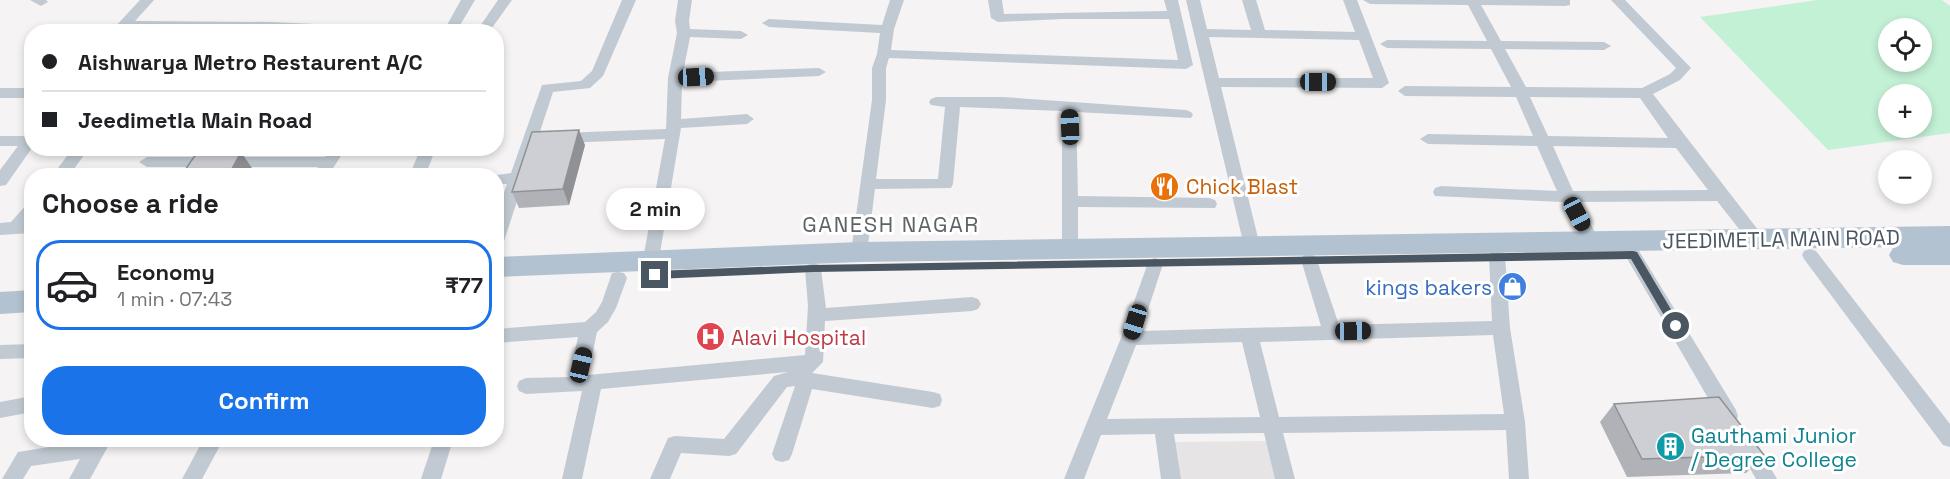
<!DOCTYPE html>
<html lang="en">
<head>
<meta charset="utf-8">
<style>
  body { margin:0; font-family:"Space Grotesk",sans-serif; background:#f2f2f2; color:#202124; height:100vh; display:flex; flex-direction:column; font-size:22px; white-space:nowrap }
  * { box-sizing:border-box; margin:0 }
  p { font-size:20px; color:#757577 }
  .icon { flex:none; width:33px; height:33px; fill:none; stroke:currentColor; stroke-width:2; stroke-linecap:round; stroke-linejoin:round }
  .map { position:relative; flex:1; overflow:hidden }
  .panel { position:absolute; left:24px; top:168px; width:480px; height:279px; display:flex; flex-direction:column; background:#fff; border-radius:24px; box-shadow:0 3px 9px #0003 }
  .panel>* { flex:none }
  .hud { position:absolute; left:24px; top:24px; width:480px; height:132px; border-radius:24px; box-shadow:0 3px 9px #0003; display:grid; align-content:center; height:132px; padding:0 18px; background:#fff }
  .tools { position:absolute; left:1878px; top:18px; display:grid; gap:12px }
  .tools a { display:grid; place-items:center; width:54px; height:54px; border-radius:50%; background:#fff; box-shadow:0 3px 9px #0003; font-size:30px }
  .end { position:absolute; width:27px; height:27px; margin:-14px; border:8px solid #4a5661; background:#fff; box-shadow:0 0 0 3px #fff }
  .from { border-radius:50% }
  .bubble { position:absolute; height:42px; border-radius:21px; background:#fff; box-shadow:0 3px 9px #0003; font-size:20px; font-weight:600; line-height:42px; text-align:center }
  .car { position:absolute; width:18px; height:36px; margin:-18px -9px; border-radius:8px; box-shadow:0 0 4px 2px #0007; background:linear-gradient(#222 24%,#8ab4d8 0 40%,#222 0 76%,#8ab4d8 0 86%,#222 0) }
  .hud b { display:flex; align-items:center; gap:21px; height:57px; font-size:22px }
  .hud b+b { border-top:2px solid #e0e0e0 }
  .hud i { width:15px; height:15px; background:#202124 }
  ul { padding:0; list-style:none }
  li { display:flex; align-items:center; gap:18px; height:90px; margin:0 12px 9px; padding:0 6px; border:3px solid transparent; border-radius:24px }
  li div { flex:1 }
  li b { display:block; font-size:22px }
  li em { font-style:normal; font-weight:600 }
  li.active { border-color:#1a73e8 }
  li>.icon { width:54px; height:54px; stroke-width:1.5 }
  h2 { padding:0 18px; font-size:27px; line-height:72px }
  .action { display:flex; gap:12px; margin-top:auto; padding:12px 18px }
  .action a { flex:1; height:69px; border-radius:24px; background:#1a73e8; color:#fff; font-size:24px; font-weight:600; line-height:69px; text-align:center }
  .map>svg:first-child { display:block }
  .education { fill:#e6e4e5 }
  .green { fill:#c3f1d5; fill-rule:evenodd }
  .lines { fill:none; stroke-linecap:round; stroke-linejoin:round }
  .street { fill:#c1cad2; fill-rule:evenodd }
  .primary { fill:#b3c2d1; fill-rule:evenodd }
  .wall { fill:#b0b2b7 }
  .shaded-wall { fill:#909195 }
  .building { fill:#cdcfd5; stroke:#909195; stroke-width:1.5 }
  .route { fill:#4a5661 }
  .labels { text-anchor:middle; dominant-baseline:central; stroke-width:6; stroke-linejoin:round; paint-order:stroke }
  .food-label { font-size:21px; fill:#c56008; stroke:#fff; text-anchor:start }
  .street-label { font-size:21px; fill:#4a5661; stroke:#fff }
  .shop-label { font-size:21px; fill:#366cbe; stroke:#fff; text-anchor:end }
  .health-label { font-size:21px; fill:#be3a42; stroke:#fff; text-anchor:start }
  .culture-label { font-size:21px; fill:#0d838f; stroke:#fff; text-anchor:start }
  .neighbourhood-label { font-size:22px; letter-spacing:1.5px; fill:#5f6368; stroke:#fff }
</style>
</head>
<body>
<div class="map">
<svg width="1950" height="479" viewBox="0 0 1950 479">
  <rect width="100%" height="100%" fill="#f5f3f3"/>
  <path class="education" d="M1272 441 1281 479H1179L1173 442Z"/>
  <path class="green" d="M1817 0H1942L1950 6V133L1828 150 1700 17ZM1888 28H1922V62H1888ZM1888 94H1922V128H1888Z"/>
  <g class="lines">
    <path class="street" d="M30 0H46L48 2 41 6Z
      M140 0H154L135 21 272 22 400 28 406 32 127 29 125 32H115L113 29Z
      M461 0H475L456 32H443Z
      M498 0H512L489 32H476Z
      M622 0H636L603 76 590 88 553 92 504 241 502 245 496 247V215L507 184H496V176H490L511 173 542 85 581 81 592 71Z
      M678 0H692L689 21 690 29 741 31 748 35 741 39 690 37 683 73 819 68 826 72 819 76 682 82 681 119 747 114 754 119 747 124 681 128 659 259 657 263 651 265 645 263 643 259 665 139 562 143 554 138 562 133 666 129 668 78 677 33 675 21Z
      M890 0H904L894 29 891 50 1178 60 1169 19H1062L998 22 991 18 988 0H1002L1004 14 1167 11 1164 0H1178L1193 65 1186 69 889 58 886 68V100L876 179H938L945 107 931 105 929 102 931 99 936 97H1003L1186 110 1191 112 1193 115 1191 118 1076 112 1078 196 1209 198 1215 200 1217 204 1215 208 1078 207V250L1076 254H1064L1062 250V111L960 107 953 184 951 188 875 189 867 252 865 256 859 258 853 256 851 252 872 100V68L877 54 880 33 769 27 762 23 769 19 882 25Z
      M1186 0H1200L1207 29 1251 30 1242 0H1256L1265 30 1355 32 1343 0H1357L1389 83 1382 88 1221 87 1260 246 1258 250H1246L1244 246ZM1209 37 1359 40 1373 78H1219Z
      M1363 0H1570V5L1565 6 1481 5 1501 41 1604 42 1611 46 1604 50 1505 49 1526 87 1642 88 1670 74 1676 68 1611 0H1625L1691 68 1680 80 1653 94 1762 235 1764 239 1762 243H1750L1717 201 1579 202 1600 242 1598 246H1586L1563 202 1435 196 1433 192 1435 188 1441 186 1557 191 1537 146 1428 144 1420 139 1428 134 1533 136 1516 97 1405 96 1398 91 1405 86 1511 87 1491 49 1387 48 1380 44 1387 40 1487 41 1468 5 1370 4ZM1530 97 1640 98 1668 138 1548 136ZM1553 146 1676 148 1708 190 1573 191Z
      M0 88H32V98H0Z
      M32 133V148L6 185 0 186V170L18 146H0V136H26Z
      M73 148H89L69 176H52Z
      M331 148H346L328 176H312L318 167H147L139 162 147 157H325Z
      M421 148H436L425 176H409Z
      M32 203V233L0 235V223L11 222 26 205Z
      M1633 249 1639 251 1736 410 1738 416 1736 422 1729 424 1722 422 1625 255 1627 251Z
      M1810 249 1816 251 1950 424V447L1943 445 1804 259 1802 255 1804 251Z
      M1497 250 1503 252 1505 256 1510 328 1525 422 1529 479H1509L1506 430 1283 433 1295 479H1275L1264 433 1174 434 1181 479H1161L1155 434 1101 435 1084 479H1064L1121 338 1149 260 1155 258 1161 260 1163 264 1141 331 1321 326 1301 260 1303 256 1309 254 1315 256 1317 260 1339 325 1492 321 1489 256 1491 252ZM1493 335 1504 414 1279 417 1260 342ZM1242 342 1260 417 1107 419 1136 345Z
      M813 263 819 265 821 269 826 308 972 297 978 299 981 304 978 309 972 311 825 321 823 362 812 373 933 392 940 394 942 400 940 406 933 408 812 389 792 454 789 460 782 462 775 460 772 454 795 386 787 387 736 454 729 456 681 453 670 479H650L668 438 675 436 724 439 774 376 788 372 601 389 582 479H562L582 391 526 394 519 391 517 386 519 381 526 378 569 377 578 337 496 343V329L585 322 596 312 602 302 612 273 618 272 624 273 627 278 616 308 608 322 597 332 588 375 805 355 808 306 805 269 807 265Z
      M32 344V358L0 359V345Z
      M32 396V412L0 418V402Z
      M1746 436 1753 438 1777 479H1756L1736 444 1739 438Z
      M92 440 111 441 90 479H69L80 459 31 466 23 479H2L18 452Z
      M203 440H223L202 479H182Z
      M434 440H453L441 479H421Z"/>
    <path class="primary" d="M1950 226V265H1903L1893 262 1889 255 1893 248 1897 247 859 262 496 277V257L859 242Z
      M32 290V312L0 314V292Z"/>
  </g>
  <path class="wall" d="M585 145 569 205 519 208 512 192Z
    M258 148H328L324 155H262Z
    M1614 404 1764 455 1746 473 1627 477 1600 422Z"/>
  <path class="shaded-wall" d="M579 130 585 145 569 205 563 189Z
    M320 148H328L324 155Z
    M241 152 254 171 252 176H228Z"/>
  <path class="building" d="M579 130 563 189 512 192 532 132Z
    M198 151 241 152 228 176H181Z
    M1719 397 1764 455 1642 459 1614 404Z"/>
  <path class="route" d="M1633 251 1637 252 1679 323V329H1672L1631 259 813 272 655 279 650 275 655 271 813 265Z"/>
  <defs>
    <symbol id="restaurant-disc" viewBox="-11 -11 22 22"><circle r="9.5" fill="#e8710a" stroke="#fff"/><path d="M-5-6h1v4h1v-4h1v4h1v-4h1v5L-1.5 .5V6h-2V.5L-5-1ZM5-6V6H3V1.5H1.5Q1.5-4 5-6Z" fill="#fff"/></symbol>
    <symbol id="shop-disc" viewBox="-11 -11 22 22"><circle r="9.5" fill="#3f7fe0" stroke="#fff"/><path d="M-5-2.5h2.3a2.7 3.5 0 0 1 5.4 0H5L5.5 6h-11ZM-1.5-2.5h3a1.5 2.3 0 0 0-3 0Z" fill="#fff"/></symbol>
    <symbol id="hospital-disc" viewBox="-11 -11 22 22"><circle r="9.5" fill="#e0444e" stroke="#fff"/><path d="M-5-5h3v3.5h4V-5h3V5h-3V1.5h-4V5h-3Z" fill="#fff"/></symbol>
    <symbol id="building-disc" viewBox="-11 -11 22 22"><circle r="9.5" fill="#0f9aa8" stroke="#fff"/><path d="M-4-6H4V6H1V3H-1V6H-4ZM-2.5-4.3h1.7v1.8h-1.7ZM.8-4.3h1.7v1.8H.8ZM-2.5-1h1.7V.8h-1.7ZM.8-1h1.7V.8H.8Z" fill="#fff"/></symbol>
  </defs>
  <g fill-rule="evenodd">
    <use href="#restaurant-disc" x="1148" y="170" width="33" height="33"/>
    <use href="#shop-disc" x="1496" y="270" width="33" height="33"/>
    <use href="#hospital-disc" x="694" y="320" width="33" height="33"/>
    <use href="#building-disc" x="1654" y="430" width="33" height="33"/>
  </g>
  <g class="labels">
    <g class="food-label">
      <text x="1186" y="186">Chick Blast</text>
    </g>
    <g class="street-label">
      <text transform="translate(1781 239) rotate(-1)">JEEDIMETLA MAIN ROAD</text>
    </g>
    <g class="shop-label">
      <text x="1492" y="287">kings bakers</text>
    </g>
    <g class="health-label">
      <text x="731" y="337">Alavi Hospital</text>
    </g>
    <g class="culture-label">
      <text x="1691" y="435">Gauthami Junior<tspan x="1691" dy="24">/ Degree College</tspan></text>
    </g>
    <g class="neighbourhood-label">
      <text x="891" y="224">GANESH NAGAR</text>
    </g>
  </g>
</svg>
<div class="tools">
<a><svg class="icon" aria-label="locate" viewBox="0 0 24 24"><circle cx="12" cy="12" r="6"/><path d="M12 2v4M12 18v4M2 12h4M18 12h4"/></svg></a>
<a>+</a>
<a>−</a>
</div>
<i class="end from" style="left:1676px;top:326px"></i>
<i class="end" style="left:655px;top:275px"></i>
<div class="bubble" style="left:606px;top:188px;width:99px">2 min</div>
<i class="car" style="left:696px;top:77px;rotate:87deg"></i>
<i class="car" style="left:1318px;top:82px;rotate:90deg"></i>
<i class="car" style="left:1070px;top:127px;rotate:358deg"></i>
<i class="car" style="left:1577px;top:214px;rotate:152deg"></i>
<i class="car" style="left:1135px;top:322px;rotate:197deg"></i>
<i class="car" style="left:1353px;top:331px;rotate:89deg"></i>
<i class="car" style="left:581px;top:365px;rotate:13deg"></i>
<div class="hud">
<b><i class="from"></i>Aishwarya Metro Restaurent A/C</b>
<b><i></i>Jeedimetla Main Road</b>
</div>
<section class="panel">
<h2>Choose a ride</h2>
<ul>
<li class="active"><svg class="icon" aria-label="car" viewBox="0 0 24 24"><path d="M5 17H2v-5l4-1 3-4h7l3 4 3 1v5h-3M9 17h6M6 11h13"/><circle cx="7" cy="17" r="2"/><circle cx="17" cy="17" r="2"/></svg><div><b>Economy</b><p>1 min · 07:43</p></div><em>₹77</em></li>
</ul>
<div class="action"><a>Confirm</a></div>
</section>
</div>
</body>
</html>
